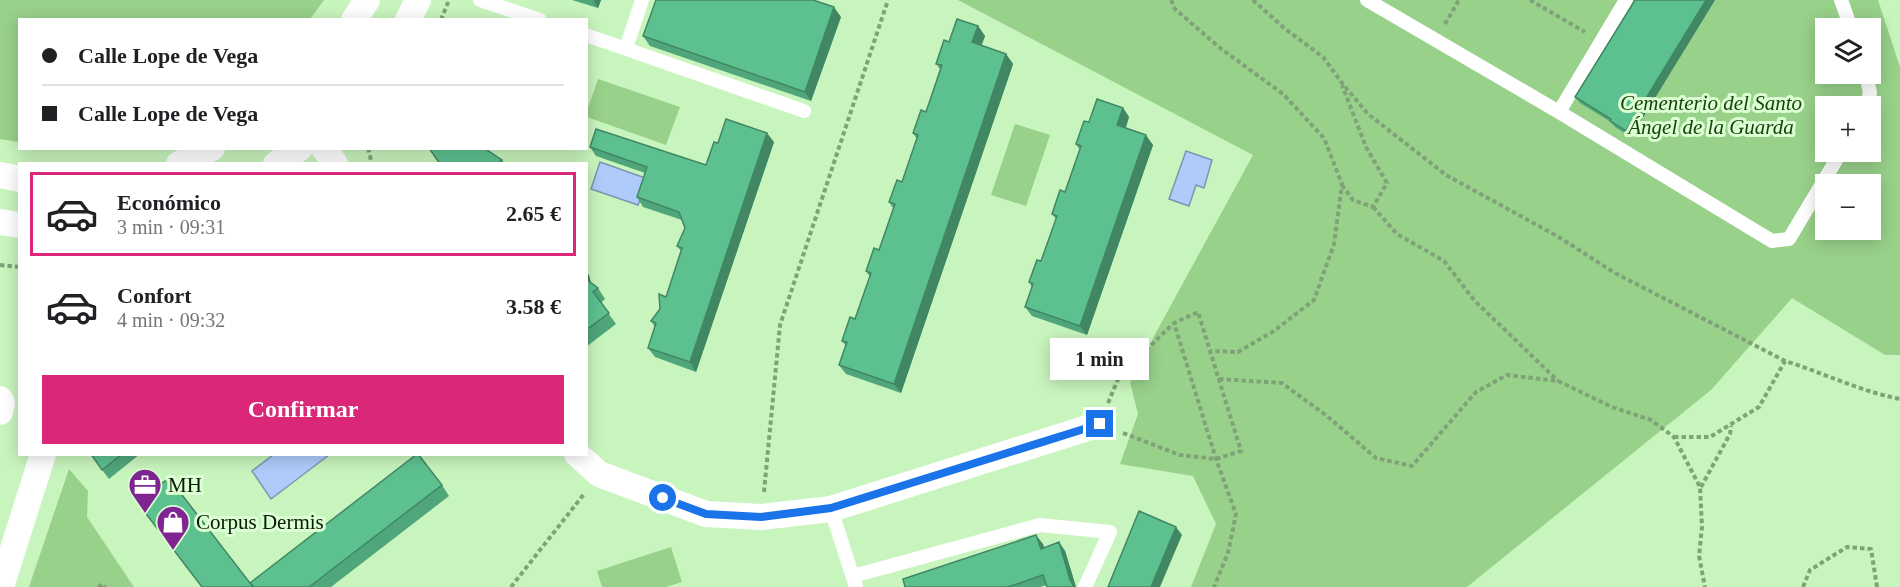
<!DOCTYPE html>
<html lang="es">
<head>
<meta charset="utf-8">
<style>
  body { margin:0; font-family:"Times New Roman",serif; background:#f2f2f2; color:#202124; height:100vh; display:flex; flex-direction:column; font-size:22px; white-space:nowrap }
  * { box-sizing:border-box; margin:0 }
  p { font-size:20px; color:#757577 }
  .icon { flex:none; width:33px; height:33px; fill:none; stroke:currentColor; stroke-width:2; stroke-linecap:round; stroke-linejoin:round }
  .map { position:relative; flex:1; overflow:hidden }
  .panel { position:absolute; left:18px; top:162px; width:570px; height:294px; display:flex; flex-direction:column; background:#fff; border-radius:0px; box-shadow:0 3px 15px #0003 }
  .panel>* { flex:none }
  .banner { position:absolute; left:18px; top:18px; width:570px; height:132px; border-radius:0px; box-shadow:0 3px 15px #0003; display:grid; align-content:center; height:132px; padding:0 24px; background:#fff }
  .tools { position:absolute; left:1815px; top:18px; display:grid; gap:12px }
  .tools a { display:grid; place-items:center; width:66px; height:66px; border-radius:0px; background:#fff; box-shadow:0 3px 15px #0003; font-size:30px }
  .end { position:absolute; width:27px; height:27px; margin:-14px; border:8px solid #1a73e8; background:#fff; box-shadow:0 0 0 3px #fff }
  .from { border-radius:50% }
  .bubble { position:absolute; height:42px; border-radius:0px; background:#fff; box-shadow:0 3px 15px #0003; font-size:20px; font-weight:700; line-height:42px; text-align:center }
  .banner b { display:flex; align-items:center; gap:21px; height:57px; font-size:22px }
  .banner b+b { border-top:2px solid #e0e0e0 }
  .banner i { width:15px; height:15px; background:#202124 }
  ul { padding:10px 0 0; list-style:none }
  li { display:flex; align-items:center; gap:18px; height:84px; margin:0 12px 9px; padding:0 12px; border:3px solid transparent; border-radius:0px }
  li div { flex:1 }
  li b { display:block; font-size:22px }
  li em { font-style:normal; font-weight:700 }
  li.selected { border-color:#db2777 }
  li>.icon { width:54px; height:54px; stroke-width:1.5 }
  .cta { display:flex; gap:12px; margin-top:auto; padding:12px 24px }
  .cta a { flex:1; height:69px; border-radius:0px; background:#db2777; color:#fff; font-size:24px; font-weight:700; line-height:69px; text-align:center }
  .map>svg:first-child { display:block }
  .green { fill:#98d18a; fill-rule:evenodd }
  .water { fill:#aecbfa; stroke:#7c96b1; stroke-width:1.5 }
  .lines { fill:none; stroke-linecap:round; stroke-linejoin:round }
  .path { stroke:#80a278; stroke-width:4; stroke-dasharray:4.5 3; stroke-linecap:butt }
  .lane { stroke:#fff; stroke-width:14 }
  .street { stroke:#fff; stroke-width:26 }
  .wall { fill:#50a67b }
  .shaded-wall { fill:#418764 }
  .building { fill:#5dc18f; stroke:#418764; stroke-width:1.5 }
  .route { stroke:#1a73e8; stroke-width:8 }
  .labels { text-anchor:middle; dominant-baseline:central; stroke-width:6; stroke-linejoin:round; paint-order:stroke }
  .park-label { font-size:21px; font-style:italic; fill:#19410e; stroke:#dbffd2 }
  .poi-label { font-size:21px; fill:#091906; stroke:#dbffd2; text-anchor:start }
</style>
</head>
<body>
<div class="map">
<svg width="1900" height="587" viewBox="0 0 1900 587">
  <rect width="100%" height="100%" fill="#c8f4bd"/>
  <path class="green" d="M0 0H324L310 19 20 20 19 142 0 139Z
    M958 0H1878L1900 67V355H1885L1792 298 1711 390 1467 587H1191L1216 524 1193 476 1120 464 1138 414 1130 382 1142 370 1153 338 1253 155ZM1826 28H1870V74H1826ZM1826 106H1870V152H1826ZM1826 184H1870V230H1826Z
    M598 79 680 107 666 145 587 117V111Z
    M1015 124 1050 135 1026 206 991 195Z
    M69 469 88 491 87 517 134 587H29Z
    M671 547 682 582 666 587H602L597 571Z"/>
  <path class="water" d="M1186 151 1212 160 1204 188 1196 185 1189 206 1169 199Z
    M600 162 648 179 638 205 591 189Z
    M273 455 329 454V455L271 499 252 471Z"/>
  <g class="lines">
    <path class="path" d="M1171 0 1175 9 1220 48 1283 94 1324 138 1342 184 1334 244 1314 300 1274 331 1238 352 1210 351
      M1253 0 1284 28 1323 57 1342 83 1368 114 1446 175 1557 236 1615 273 1785 361C1824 373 1859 391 1900 399
      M1530 0 1585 32
      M441 20 449 0
      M1445 24 1459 0
      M368 148 372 164
      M1342 185 1353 200 1373 207 1387 183 1366 147 1342 85
      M1373 207 1397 234 1444 261 1475 301 1558 381
      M0 265 20 267
      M1219 379 1282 383 1327 416 1376 458 1412 466 1476 392 1507 375 1558 381 1612 407 1651 420 1674 437 1700 487 1702 527 1699 556 1705 587
      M1108 403 1124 365 1145 351 1174 323
      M1123 433 1180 455 1216 459 1241 451 1198 312 1174 323 1216 459 1236 514 1228 553 1214 587
      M1674 437H1710L1759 407 1785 361
      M1701 487 1730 434 1731 426
      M764 492 780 325 888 0
      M98 587 103 584 105 587
      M511 587 584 494
      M1803 587 1810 570 1847 547 1871 549 1877 587"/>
    <path class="lane" d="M480 0 540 20
      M1367 0 1559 112 1626 0
      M1841 0 1851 28
      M586 35 804 111
      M626 48 642 0
      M1866 74 1870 93 1866 106
      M1559 112 1772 241 1789 239 1841 152
      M831 509 856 587
      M853 576 1040 525 1110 532 1085 587"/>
    <path class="street" d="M354 20 367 0
      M408 20 418 0
      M324 148 335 164
      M179 164 212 148
      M276 164 300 148
      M0 175 20 179
      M0 222 20 225
      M0 399 2 403 0 412
      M577 454 599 474 706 514 761 517 831 509 1100 424
      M1 587 43 454"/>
  </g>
  <path class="wall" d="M572 0H601L598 8Z
    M1635 0H1715L1631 137 1615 127 1611 122 1580 103 1575 97Z
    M841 17 811 101 650 46 643 36Z
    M978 26 985 36 981 46 1006 54 1013 64 901 393 846 374 839 365 846 346 842 341 855 319 870 277 866 271 879 250 893 208 889 202 902 182 917 139 913 133 926 112 940 69 936 64 949 42Z
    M1123 108 1129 117 1126 128 1153 145 1087 335 1032 316 1025 307 1032 287 1029 282 1041 261 1056 219 1052 214 1065 192 1080 150 1076 144 1089 122Z
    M774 142 696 372 655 357 648 348 655 327 651 321 660 309 666 297 681 251 677 246 685 228 682 220 643 207 637 197 645 173 596 156 590 147 706 165 718 143Z
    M429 148 502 160 505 164H440Z
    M586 271 589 275 591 283 598 288 605 299 601 303 616 324 586 347Z
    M90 454H140L109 479Z
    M442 485 449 496 331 587H253Z
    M137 502 253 587H202Z
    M1059 542 1065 551 1076 587H1047V585L1040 587H905L1043 544 1044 548Z"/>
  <path class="shaded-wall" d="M593 0H601L598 8Z
    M1706 0H1715L1631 137 1626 131Z
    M834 7 841 17 811 101 805 92Z
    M978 26 985 36 979 52 972 42Z
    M1006 54 1013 64 901 393 894 384Z
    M1123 108 1129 117 1123 134 1117 125Z
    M767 133 774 142 696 372 690 362Z
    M1146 135 1153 145 1087 335 1080 326Z
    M586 271 589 275 592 288 586 280Z
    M1176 527 1182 535 1160 587H1151Z
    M1036 535 1043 544 1047 557 1041 549Z
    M1059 542 1065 551 1076 587H1074L1070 580Z"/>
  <path class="building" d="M656 0H813L834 7 805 92 643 36Z
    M1635 0H1706L1626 131 1610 121 1611 119 1575 97Z
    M957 19 978 26 972 42 1006 54 894 384 839 365 847 342 842 341 850 317 855 319 871 273 866 271 874 248 879 250 895 204 889 202 897 180 902 182 918 135 913 133 921 110 926 112 942 65 936 64 944 40 949 42Z
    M1097 99 1123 108 1117 125 1146 135 1080 326 1025 307 1033 284 1029 282 1037 260 1041 261 1057 216 1052 214 1060 190 1065 192 1081 146 1076 144 1084 121 1089 122Z
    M726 119 767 133 690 362 648 348 656 323 651 321 660 309 659 294 666 297 682 248 677 246 685 228 679 212 637 197 647 167 590 147 596 129 706 165 714 142 718 143Z
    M429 148H484L502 160 497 164H440Z
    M586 279 598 288 593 292 609 313 586 330Z
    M91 454H122L102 470Z
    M417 454H418L442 485 309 587H254L250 583Z
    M169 478 253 587H202L137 502Z
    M1139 511 1176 527 1151 587H1108Z
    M1036 535 1041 549 1059 542 1070 580 1074 587H1047L1043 575 1008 587H905L903 579Z"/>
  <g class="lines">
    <path class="route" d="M663 498 706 514 761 517 831 508 1100 424"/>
  </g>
  <defs>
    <symbol id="office-pin" viewBox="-11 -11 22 30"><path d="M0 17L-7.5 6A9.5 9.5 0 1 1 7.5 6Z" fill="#7e2592" stroke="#dbffd2"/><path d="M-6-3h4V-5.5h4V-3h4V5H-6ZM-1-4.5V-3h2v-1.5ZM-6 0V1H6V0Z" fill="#fff"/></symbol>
    <symbol id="shop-pin" viewBox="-11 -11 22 30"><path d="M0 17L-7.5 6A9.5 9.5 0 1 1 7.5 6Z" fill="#7e2592" stroke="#dbffd2"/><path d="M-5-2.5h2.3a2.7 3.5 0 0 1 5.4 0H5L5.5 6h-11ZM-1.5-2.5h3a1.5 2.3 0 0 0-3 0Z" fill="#fff"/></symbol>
  </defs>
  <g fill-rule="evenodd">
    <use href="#office-pin" x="126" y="466" width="38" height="52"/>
    <use href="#shop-pin" x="154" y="503" width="38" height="52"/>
  </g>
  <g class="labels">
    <g class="park-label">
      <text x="1711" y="103">Cementerio del Santo<tspan x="1711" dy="24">Ángel de la Guarda</tspan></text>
    </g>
    <g class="poi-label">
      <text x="168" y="485">MH</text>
      <text x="196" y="522">Corpus Dermis</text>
    </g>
  </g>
</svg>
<div class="tools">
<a><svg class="icon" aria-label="layers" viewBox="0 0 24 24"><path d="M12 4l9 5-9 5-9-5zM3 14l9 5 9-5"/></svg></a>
<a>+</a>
<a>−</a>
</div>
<i class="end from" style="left:663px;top:498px"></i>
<i class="end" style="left:1100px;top:424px"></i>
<div class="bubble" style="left:1050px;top:338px;width:99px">1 min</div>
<div class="banner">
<b><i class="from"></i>Calle Lope de Vega</b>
<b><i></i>Calle Lope de Vega</b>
</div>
<section class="panel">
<ul>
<li class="selected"><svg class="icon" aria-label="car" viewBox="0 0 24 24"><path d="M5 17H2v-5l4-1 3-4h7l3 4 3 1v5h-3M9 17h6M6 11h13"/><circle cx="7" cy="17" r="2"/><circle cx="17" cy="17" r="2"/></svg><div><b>Económico</b><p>3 min · 09:31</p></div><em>2.65 €</em></li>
<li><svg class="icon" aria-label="car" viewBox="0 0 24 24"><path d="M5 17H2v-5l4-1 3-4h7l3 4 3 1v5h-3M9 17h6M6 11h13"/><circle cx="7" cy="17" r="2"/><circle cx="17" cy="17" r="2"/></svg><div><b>Confort</b><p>4 min · 09:32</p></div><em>3.58 €</em></li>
</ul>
<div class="cta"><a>Confirmar</a></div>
</section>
</div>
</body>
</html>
